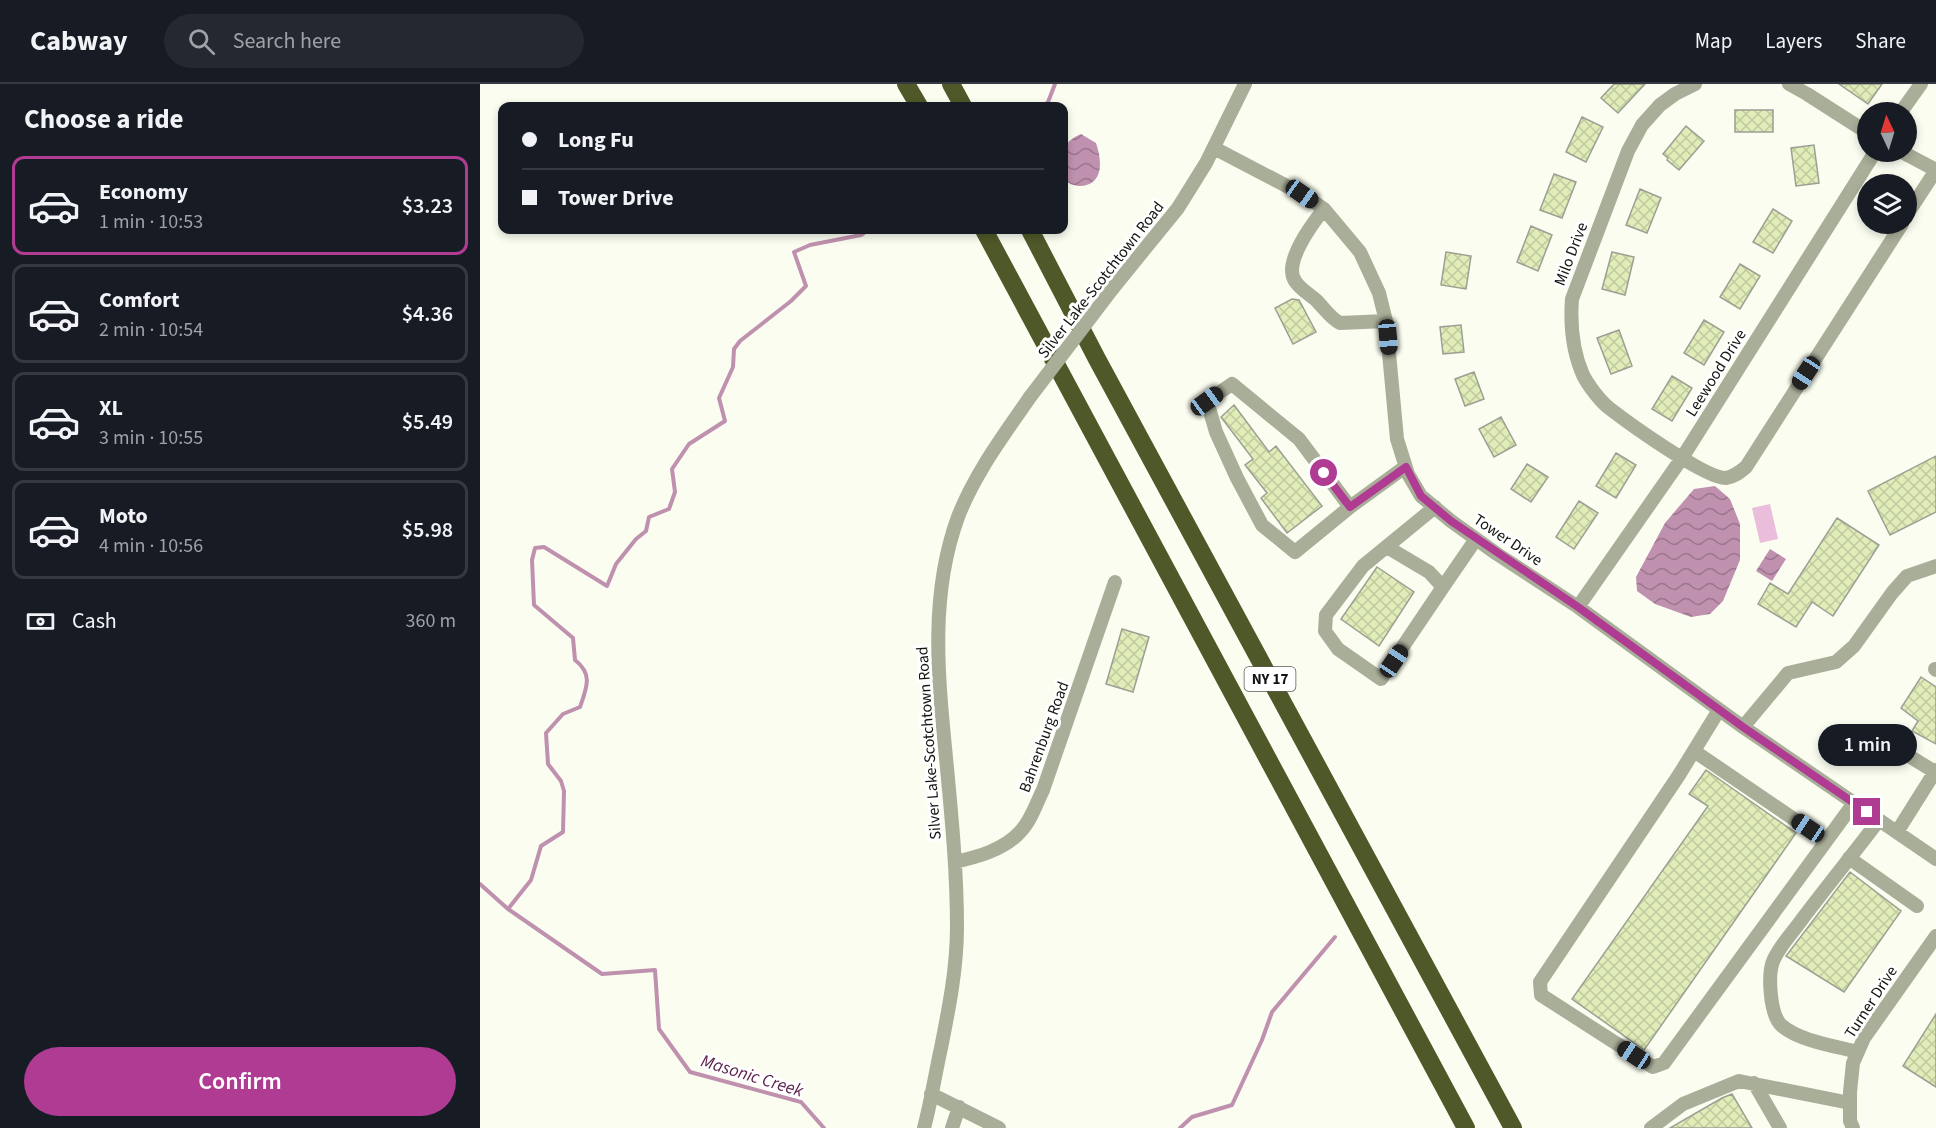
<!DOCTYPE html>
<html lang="en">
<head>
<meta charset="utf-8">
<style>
  body { margin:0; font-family:"Source Sans 3",sans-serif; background:#242831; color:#f1f3f6; height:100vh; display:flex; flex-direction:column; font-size:22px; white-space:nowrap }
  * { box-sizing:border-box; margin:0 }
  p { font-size:20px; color:#9ea1a6 }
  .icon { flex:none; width:33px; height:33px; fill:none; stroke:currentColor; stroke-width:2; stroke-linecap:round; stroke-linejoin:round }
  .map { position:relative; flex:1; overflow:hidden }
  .details { display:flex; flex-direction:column; background:#171b24; width:480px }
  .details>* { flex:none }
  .top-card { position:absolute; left:18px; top:18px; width:570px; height:132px; border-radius:12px; box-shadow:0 3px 9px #0003; display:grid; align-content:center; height:132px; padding:0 24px; background:#171b24 }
  .needle { width:39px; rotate:356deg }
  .tools { position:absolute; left:1377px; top:18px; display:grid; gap:12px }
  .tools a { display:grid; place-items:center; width:60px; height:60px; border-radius:50%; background:#171b24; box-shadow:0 3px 9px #0003; font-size:30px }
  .end { position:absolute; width:27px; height:27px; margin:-14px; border:8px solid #b03b92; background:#fff; box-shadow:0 0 0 3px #fff }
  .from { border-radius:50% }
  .bubble { position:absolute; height:42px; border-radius:21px; background:#171b24; box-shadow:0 3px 9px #0003; font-size:20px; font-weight:600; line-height:42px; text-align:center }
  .car { position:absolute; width:18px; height:36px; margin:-18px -9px; border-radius:8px; box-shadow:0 0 4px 2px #0007; background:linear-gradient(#222 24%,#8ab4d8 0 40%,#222 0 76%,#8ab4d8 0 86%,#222 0) }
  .top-card b { display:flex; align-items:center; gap:21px; height:57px; font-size:22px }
  .top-card b+b { border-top:2px solid #363941 }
  .top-card i { width:15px; height:15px; background:#f1f3f6 }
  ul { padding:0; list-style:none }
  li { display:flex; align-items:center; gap:18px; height:99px; margin:0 12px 9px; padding:0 12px; border:3px solid #363941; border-radius:12px }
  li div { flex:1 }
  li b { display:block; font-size:22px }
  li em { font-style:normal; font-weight:600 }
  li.current { border-color:#b03b92 }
  li>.icon { width:54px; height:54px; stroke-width:1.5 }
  h2 { padding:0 24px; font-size:27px; line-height:72px }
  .pay { display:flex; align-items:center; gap:15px; height:66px; padding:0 24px; font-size:22px }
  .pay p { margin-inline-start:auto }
  .button { display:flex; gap:12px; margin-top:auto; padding:12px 24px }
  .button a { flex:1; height:69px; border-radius:36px; background:#b03b92; color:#fff; font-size:24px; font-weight:600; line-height:69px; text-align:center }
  header { display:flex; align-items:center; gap:36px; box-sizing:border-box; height:84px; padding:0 30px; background:#171b24; border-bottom:2px solid #363941 }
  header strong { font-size:28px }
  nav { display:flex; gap:33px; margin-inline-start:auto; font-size:21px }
  .search { width:420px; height:54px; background:#242831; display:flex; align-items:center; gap:15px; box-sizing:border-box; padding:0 21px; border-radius:33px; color:#9ea1a6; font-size:22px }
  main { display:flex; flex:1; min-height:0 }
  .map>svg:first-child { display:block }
  .garden { fill:#eabdda }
  .water { fill:url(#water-waves) }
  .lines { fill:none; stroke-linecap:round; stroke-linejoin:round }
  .stream { stroke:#bf91af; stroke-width:4 }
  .building { fill:url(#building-cross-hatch); stroke:#9c9f93; stroke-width:1.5 }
  .minor { stroke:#a9ae99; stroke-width:14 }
  .highway { stroke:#4f5829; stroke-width:18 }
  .minor-bridge { stroke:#a9ae99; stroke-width:14 }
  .route { stroke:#b03b92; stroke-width:8 }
  .labels { text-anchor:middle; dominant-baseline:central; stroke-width:6; stroke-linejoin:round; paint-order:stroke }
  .shield { fill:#fff; stroke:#5a5b58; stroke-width:1.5 }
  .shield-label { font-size:15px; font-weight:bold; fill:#131510 }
  .street-label { font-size:16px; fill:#131510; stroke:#fff }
  .water-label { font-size:18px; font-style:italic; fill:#5b224b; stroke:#fff }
</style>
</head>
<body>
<header>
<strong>Cabway</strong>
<div class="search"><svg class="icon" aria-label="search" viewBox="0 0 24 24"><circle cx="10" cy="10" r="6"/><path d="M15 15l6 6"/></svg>Search here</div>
<nav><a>Map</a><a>Layers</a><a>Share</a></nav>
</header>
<main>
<section class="details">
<h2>Choose a ride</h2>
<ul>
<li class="current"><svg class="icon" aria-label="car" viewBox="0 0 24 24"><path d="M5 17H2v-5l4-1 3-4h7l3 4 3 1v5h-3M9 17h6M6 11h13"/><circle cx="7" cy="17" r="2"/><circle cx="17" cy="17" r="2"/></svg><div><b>Economy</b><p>1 min · 10:53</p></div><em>$3.23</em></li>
<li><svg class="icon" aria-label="car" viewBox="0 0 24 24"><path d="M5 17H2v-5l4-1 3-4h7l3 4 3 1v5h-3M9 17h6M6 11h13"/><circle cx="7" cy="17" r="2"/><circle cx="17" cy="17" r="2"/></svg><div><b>Comfort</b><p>2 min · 10:54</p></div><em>$4.36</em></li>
<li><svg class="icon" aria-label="car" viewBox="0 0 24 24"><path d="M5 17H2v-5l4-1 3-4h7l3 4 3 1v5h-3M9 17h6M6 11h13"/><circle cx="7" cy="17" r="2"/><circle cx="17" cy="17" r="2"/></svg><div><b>XL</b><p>3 min · 10:55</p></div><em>$5.49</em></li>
<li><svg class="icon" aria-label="car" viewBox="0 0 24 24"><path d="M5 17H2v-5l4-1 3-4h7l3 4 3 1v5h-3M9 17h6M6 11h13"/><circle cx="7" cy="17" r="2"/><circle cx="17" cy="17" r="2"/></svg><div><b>Moto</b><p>4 min · 10:56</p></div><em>$5.98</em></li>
</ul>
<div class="pay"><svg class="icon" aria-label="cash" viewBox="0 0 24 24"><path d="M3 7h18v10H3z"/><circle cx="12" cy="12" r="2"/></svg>Cash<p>360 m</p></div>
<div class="button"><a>Confirm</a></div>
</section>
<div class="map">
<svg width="1456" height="1044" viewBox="0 0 1456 1044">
  <defs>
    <pattern id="water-waves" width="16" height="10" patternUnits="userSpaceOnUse" patternTransform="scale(1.5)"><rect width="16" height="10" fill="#bf91af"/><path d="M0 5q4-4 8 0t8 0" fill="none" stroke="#9a758d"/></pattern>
    <pattern id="building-cross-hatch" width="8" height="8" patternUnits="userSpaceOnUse" patternTransform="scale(1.5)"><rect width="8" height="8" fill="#e1edb9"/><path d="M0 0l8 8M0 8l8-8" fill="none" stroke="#c0ca9e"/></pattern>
  </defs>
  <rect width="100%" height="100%" fill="#fafdf0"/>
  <path class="garden" d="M1290 420 1298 455 1280 459 1272 424Z"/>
  <path class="water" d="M601 50 616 59C622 76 624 100 601 102 594 102 589 100 584 95 583 73 578 60 601 50Z
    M1235 402 1250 415 1260 440V476L1243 517 1230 530 1211 533 1175 520 1157 507 1156 493 1185 439 1214 405Z
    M1290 465 1306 475 1292 497 1276 487Z"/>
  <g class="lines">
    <path class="stream" d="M564 22 568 18 575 0
      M0 800 28 825 122 890 175 886 179 945 210 988 321 1018 344 1044
      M28 825 51 796 61 762 83 748 84 707 81 697 68 680 66 649 83 630 100 623C107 603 113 590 95 576L93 554 54 521 52 476 55 464 64 463 127 502 136 480 156 455 166 447 169 433 189 425 195 408 192 385 209 360 245 337 239 314 253 283 254 265 260 257 311 217 326 202 314 168 330 161 381 151 388 146
      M700 1044 712 1033 752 1021 782 956 792 928 855 853"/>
  </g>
  <path class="building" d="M1134 0H1165L1138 29 1121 14Z
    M1359 0H1402L1388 20Z
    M1255 26H1293V48H1255Z
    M1102 33 1123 43 1106 78 1086 68Z
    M1206 42 1224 57 1199 86 1187 76 1188 74 1183 70Z
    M1334 61 1339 99 1316 102 1311 64Z
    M1074 90 1096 98 1082 134 1060 126Z
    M1160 105 1181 114 1167 149 1146 141Z
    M1293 125 1312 137 1293 169 1273 158Z
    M1051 142 1072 151 1058 187 1037 178Z
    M966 168 991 172 986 205 961 201Z
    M1132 168 1154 173 1145 211 1122 205Z
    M1260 180 1280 192 1260 225 1240 213Z
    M812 215 819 216 836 248 813 260 795 224Z
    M1224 236 1244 248 1224 281 1204 269Z
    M981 241 984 268 963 270 960 243Z
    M1139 246 1152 282 1131 290 1117 254Z
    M994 288 1004 315 985 322 975 295Z
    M1192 292 1212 304 1192 337 1172 325Z
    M754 321 789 368 796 362 842 422 807 449 781 414 787 409 765 381 773 375 741 333Z
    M1021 333 1036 361 1014 373 999 345Z
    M1136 369 1156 381 1136 414 1116 402Z
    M1456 372V428L1410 451 1388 407Z
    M1047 380 1068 393 1051 418 1031 405Z
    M1099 417 1118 429 1094 465 1076 453Z
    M1357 434 1399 461 1353 532 1332 518 1316 543 1278 520 1290 499 1308 510Z
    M897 483 934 508 899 562 861 535Z
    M642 545 669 553 653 608 626 600Z
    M1441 593 1456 603V660L1432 647 1438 637 1421 624Z
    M1226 686 1316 749 1164 966 1092 915 1228 722 1209 710Z
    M1370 788 1421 827 1364 908 1306 872Z
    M1456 930V1003L1423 982Z
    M1252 1010 1272 1044H1190L1242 1014Z"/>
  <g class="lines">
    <path class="minor" d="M1215 0 1195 10 1180 21 1162 41 1148 67 1092 215C1090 242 1092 266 1103 291 1108 301 1120 317 1129 324 1147 338 1226 395 1246 394 1254 393 1260 388 1266 383L1422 140
      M1309 0 1327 10 1388 49
      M1421 28 1441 0
      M734 64 822 110 844 125 880 168 899 209 906 237 917 355 928 390 941 412 971 437 1017 470 1098 523 1263 643 1456 775
      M1422 68 1456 86
      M844 125C832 140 803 179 815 197 820 205 829 210 836 216 844 224 850 234 860 239L906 237
      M1426 132 1456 86
      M633 204 698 124 726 79 765 0
      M870 423 815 468 782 441 757 394 736 348 727 317 752 300 819 355 870 423 925 383
      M907 463 949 488 963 503 901 595 858 565 845 547 846 531 883 482 955 423
      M963 503 996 455
      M1098 523 1202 374 1395 68
      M1455 585 1456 586
      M1239 626 1199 691 1060 898 1061 911 1173 983 1184 979 1374 719
      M1263 643 1308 589 1356 578 1374 562 1412 509 1427 492 1456 482
      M1403 656 1455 688
      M1214 667 1346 757
      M1417 748 1456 686
      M1369 774 1437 822
      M475 778C497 773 524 766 540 748 551 737 556 720 563 706L635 498
      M1378 968C1355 962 1319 957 1301 941 1290 930 1287 889 1294 875 1301 860 1314 847 1323 834 1348 801 1374 769 1399 736
      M1274 999 1300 1044
      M451 1010 519 1044
      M444 1044C451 1018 455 991 461 964 469 924 477 884 477 843 477 790 472 737 467 684 459 600 448 515 478 433 495 389 524 351 550 313
      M472 1044 479 1023
      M1171 1044 1203 1020 1259 997 1370 1019
      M1373 1044 1370 1037V1008L1373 979 1384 954 1456 852"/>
    <path class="highway" d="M426 0 439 22
      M471 0 483 22
      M504 146 986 1044
      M550 146 617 275 1033 1044"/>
    <path class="minor-bridge" d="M550 313 633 204"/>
  </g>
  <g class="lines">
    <path class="route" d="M844 389 870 423 926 383 941 412 971 437 1098 523 1263 643 1387 728"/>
  </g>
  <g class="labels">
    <rect class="shield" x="764.5" y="583" width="51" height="24" rx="4.5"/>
    <g class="shield-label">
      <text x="790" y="595">NY 17</text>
    </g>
    <g class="street-label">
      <text transform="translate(1091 170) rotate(-69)">Milo Drive</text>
      <text transform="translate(621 196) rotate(-52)">Silver Lake-Scotchtown Road</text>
      <text transform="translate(1236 289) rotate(-58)">Leewood Drive</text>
      <text transform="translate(1028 456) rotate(34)">Tower Drive</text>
      <text transform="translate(564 653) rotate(-70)">Bahrenburg Road</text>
      <text transform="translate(449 659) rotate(-94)">Silver Lake-Scotchtown Road</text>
      <text transform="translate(1391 918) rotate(-57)">Turner Drive</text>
    </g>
    <g class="water-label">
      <text transform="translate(272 992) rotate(17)">Masonic Creek</text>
    </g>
  </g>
</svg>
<div class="tools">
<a><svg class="needle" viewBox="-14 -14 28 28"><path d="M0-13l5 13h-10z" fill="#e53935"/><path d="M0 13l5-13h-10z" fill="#9ea1a6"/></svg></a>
<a><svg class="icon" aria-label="layers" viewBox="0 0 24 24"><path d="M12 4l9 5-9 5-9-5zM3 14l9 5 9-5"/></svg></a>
</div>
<i class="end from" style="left:844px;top:389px"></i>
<i class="end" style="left:1387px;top:728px"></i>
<div class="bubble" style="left:1338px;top:640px;width:99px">1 min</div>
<i class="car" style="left:822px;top:110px;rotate:125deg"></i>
<i class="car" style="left:908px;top:253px;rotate:175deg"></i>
<i class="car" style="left:1326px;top:289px;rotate:213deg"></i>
<i class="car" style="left:727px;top:317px;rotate:54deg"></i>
<i class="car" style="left:914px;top:577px;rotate:34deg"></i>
<i class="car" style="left:1328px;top:744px;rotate:304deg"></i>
<i class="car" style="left:1154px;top:971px;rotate:303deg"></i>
<div class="top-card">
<b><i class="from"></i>Long Fu</b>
<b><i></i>Tower Drive</b>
</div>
</div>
</main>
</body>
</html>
